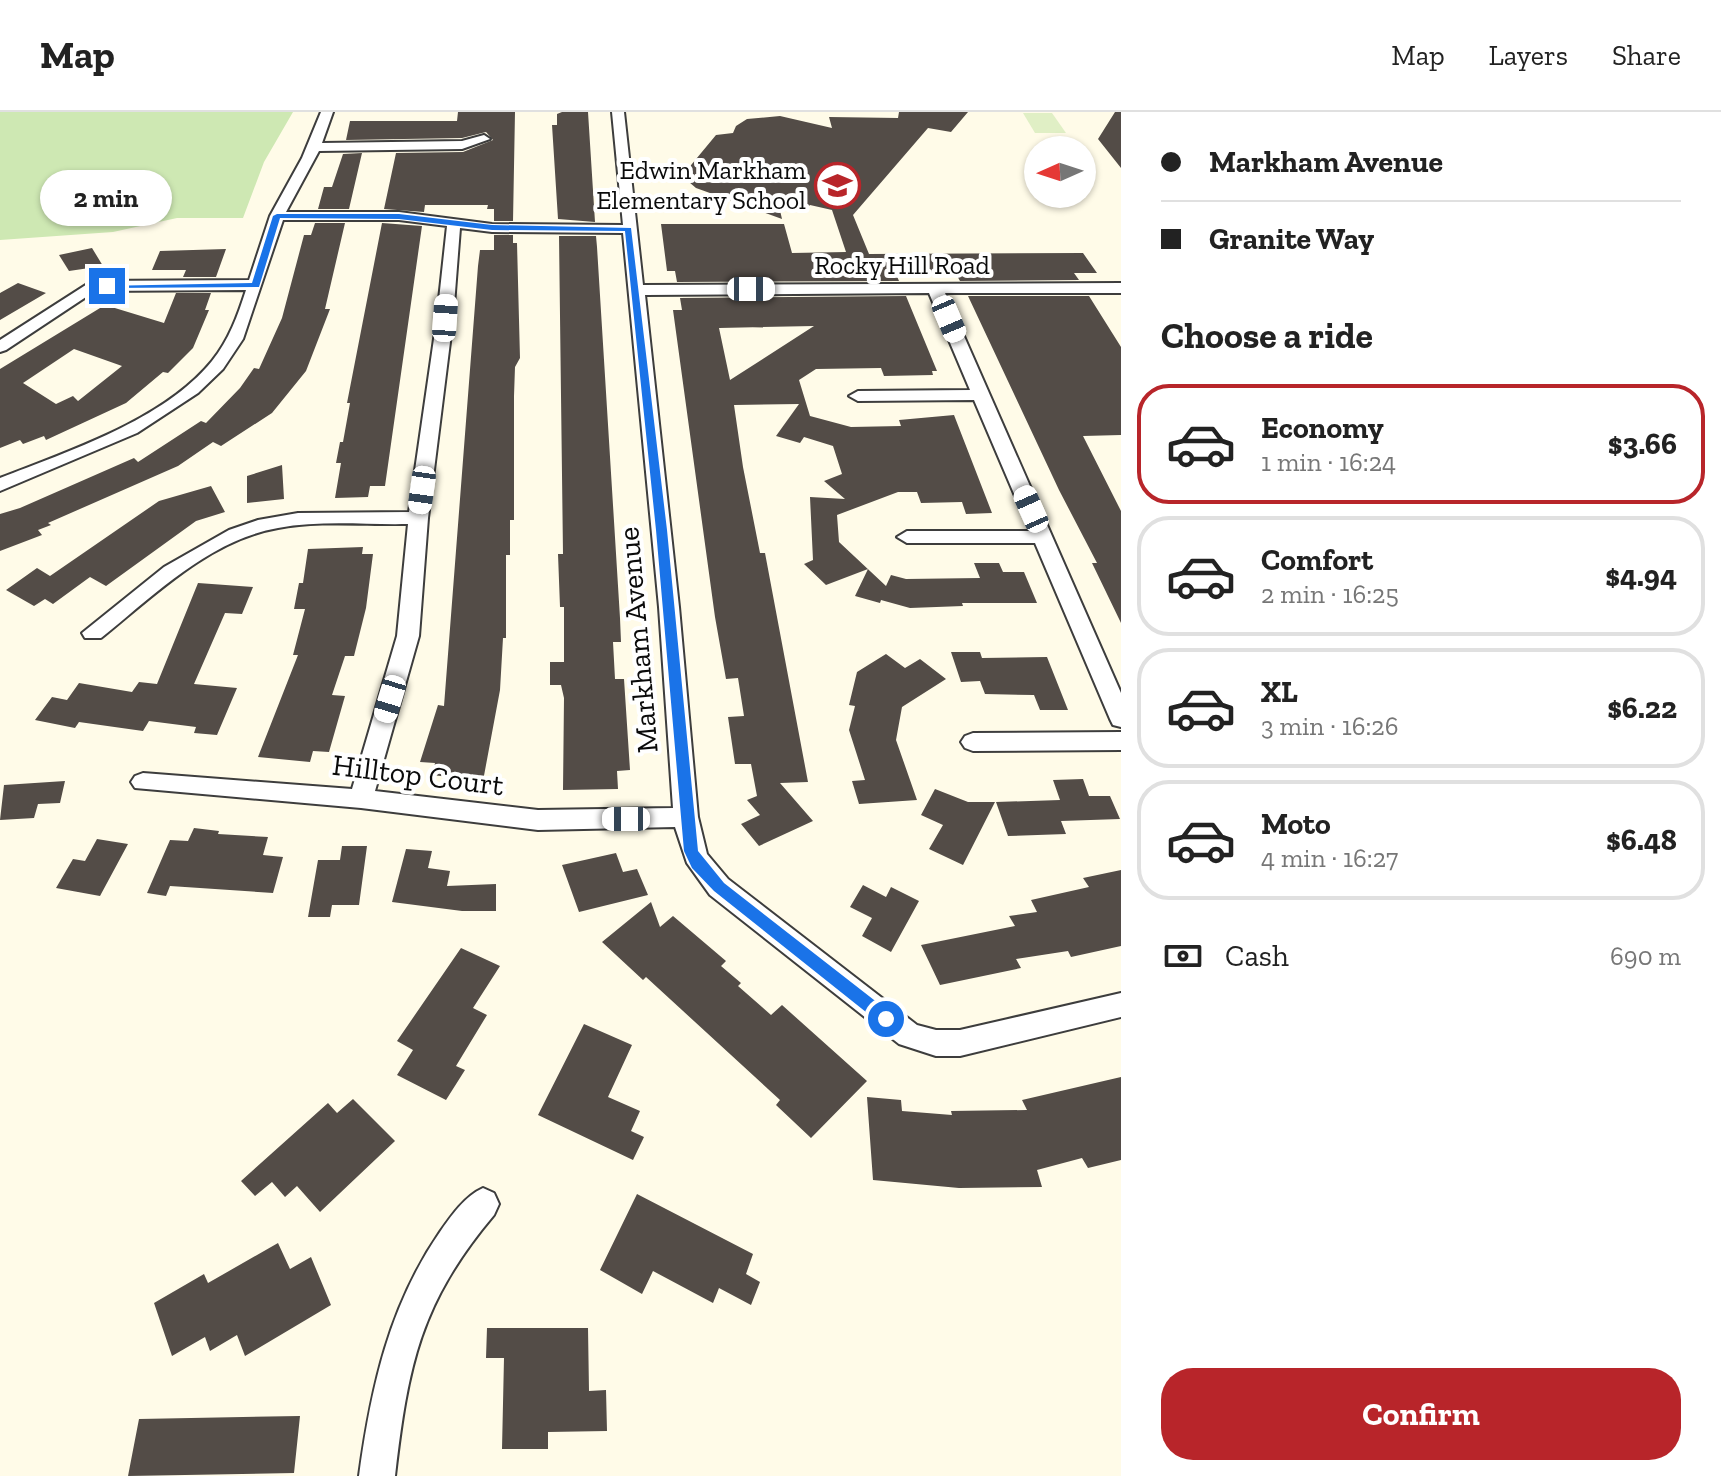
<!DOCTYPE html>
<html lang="en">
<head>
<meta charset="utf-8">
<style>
  body { margin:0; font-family:"Zilla Slab",serif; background:#f6f6f6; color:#222; height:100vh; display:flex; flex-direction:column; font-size:30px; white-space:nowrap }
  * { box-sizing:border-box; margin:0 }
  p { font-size:26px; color:#767676 }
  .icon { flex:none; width:44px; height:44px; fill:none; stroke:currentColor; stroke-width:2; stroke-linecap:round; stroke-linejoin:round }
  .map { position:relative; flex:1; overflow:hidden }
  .side { display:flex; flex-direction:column; background:#fff; width:600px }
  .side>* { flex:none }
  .banner { display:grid; align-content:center; height:176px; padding:0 40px; background:#fff }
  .needle { width:52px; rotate:267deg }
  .tools { position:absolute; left:1024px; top:24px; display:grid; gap:16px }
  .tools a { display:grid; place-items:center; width:72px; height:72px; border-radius:50%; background:#fff; box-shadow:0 2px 6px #0004; font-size:40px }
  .end { position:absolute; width:36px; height:36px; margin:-18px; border:10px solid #1a73e8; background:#fff; box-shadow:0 0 0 4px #fff }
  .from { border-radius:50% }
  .bubble { position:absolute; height:56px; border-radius:28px; background:#fff; box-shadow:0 2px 6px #0004; font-size:26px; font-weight:800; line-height:56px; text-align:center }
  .car { position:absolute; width:24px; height:48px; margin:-24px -12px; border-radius:10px; box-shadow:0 0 6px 2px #0007; background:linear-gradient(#fff 24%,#345 0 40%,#fff 0 76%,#345 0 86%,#fff 0) }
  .banner b { display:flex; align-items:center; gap:28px; height:76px; font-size:30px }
  .banner b+b { border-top:2px solid #e0e0e0 }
  .banner i { width:20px; height:20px; background:#222 }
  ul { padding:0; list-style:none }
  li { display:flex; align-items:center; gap:24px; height:120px; margin:0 16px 12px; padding:0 24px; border:4px solid #e0e0e0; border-radius:32px }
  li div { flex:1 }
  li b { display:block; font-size:30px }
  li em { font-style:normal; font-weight:800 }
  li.selected { border-color:#b8252a }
  li>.icon { width:72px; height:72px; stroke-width:1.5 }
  h2 { padding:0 40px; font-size:36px; line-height:96px }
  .pay { display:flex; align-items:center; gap:20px; height:88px; padding:0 40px; font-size:30px }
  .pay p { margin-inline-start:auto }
  .cta { display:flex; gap:16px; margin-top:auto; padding:16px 40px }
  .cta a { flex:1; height:92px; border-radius:32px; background:#b8252a; color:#fff; font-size:32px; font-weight:800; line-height:92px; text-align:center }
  header { display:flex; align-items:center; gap:48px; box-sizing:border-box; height:112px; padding:0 40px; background:#fff; border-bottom:2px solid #e0e0e0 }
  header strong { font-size:38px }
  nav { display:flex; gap:44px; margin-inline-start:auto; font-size:28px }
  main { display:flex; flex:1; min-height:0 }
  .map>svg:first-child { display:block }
  .green { fill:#cee8b3 }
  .pitch { fill:#e0efc5 }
  .building { fill:#534c47; fill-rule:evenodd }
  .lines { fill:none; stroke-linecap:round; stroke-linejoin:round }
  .minor-casing { stroke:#3d3d3d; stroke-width:4 }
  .minor { fill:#fff; fill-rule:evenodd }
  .route { fill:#1a73e8 }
  .labels { text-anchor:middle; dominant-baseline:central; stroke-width:8; stroke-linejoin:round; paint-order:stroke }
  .far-poi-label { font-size:26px; fill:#0a0a0a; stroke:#fff; text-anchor:end }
  .far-street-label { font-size:26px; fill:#0a0a0a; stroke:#fff }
  .street-label { font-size:30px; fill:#0a0a0a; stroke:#fff }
</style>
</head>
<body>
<header>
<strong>Map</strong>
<nav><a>Map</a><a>Layers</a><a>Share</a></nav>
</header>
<main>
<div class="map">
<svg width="1121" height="1364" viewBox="0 0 1121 1364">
  <rect width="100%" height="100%" fill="#fffbe8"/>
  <path class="green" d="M0 0H293L264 50 243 106H177L113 120 0 128Z"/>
  <path class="pitch" d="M1023 1H1052L1066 21H1035Z"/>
  <path class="building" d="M458 0H515L513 109H494V97H487L488 93H425L424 100 384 97 396 41 463 40 493 28 486 20 462 26 346 28 350 9H457Z
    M562 0H588L595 110 558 107 552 13H557V2Z
    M899 0H968L951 20 928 16 853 103 869 142 1083 141 1097 161H1074L1079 168 960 169 956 162 943 161 896 162 899 169 677 170 675 159H667L661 112H784L792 141 846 140 832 98 810 93 806 97 778 90 782 107 696 76 682 64 716 23 733 21 736 14 747 7 780 4 832 16 829 5 898 6Z
    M1115 0H1121V56L1098 27Z
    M362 41 349 97H318L324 75H332L343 42Z
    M315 111H345L325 197H330L306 259 272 301 221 334 213 330 178 354 48 411 51 413 38 418 42 423 0 439V402L20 396 134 346 138 350 201 309 206 311 240 276 254 256 259 257 282 206 304 123H311Z
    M382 111 422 114 385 374H370L368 385 335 386 341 351H336L340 330H343L350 291H347Z
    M494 123H513V131H517L520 246 515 255 514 284V408H510V443H506V526H503L500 578 483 669 432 663 435 651 420 650 438 593 444 594 478 154 480 138H494Z
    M559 124H596L597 135 620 506 621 530H613L615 567H624L630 658 617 659 618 677 563 678 564 586 561 573H550V550H564V495H560L558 442H563Z
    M92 136 103 154 69 159 59 143Z
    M226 137 216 165H183L186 158H152L160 139Z
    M18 171 46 181 0 208V181Z
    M176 181H211L205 198H209L193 236 168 261 163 260 126 291 46 328 44 324 23 332 20 328 0 336V257L105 193 164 211ZM74 237 122 254 78 289 73 284 56 292 23 271Z
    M906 184 937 259H932L933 263 884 264 881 256 816 257 799 268 810 304 851 315 901 314 899 308 954 303 992 401 966 402 962 390 921 391 917 380H898L837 403 839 430 886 474 891 463 906 467 980 466 974 451H999L1003 460H1024L1037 491H962L963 494 910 496 881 488 880 491 855 484 868 457 826 473 804 452 813 448 810 385 845 387 824 369 842 362 833 334 804 325 800 331 776 324 799 292 734 293 743 355 760 441H765L808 670 780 671 813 709 759 734 741 712 760 703 747 688 757 684 751 652H735L728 605 744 604 738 566 726 567 715 505 673 198H682L680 186ZM814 214 730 268 719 216Z
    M1089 184 1121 235V323L1083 324 1121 399V511L1092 451H1097L1059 378 968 184Z
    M282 353 284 387 247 391V364Z
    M211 374 225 400 196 409 106 474 90 465 53 492 45 487 34 494 6 478 37 456 50 464 159 389Z
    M363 435 362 442H373L366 496 354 544H345L332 583 345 584 329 640 313 639 310 650 258 645 298 543H293L305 497H294L299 471H303L308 437Z
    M198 471 253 475 242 502 225 501 194 572 237 576 217 623 194 621 196 615 149 609 143 619 79 610 75 616 35 608 52 585 67 588 79 571 132 580 139 570 157 572Z
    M951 540H980L982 546 1047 545 1068 598H1040L1034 583 985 582 980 569 961 570Z
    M886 542 905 556 920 547 946 567 902 595 896 628 917 688 859 692 852 669 865 668 849 618 855 594 849 593 857 560Z
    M1083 667 1089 684H1110L1120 707 1061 709 1066 722 1008 724 996 690 1060 688 1053 668Z
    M65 669 60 691 38 692 34 706 0 708 4 673Z
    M935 677 968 690H995L963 753 929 737 943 713 921 703Z
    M194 716 219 719 218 722 268 725 263 743 283 745 273 781 170 774 166 784 147 781 170 728 188 729Z
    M97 727 128 732 100 784 56 776 73 747 85 749Z
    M342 734H367L359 793H332L330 805H308L318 748H340Z
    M406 737 432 739 428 756 450 759 447 774 496 772V799H462L392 790Z
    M616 741 623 760 637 757 648 783 579 800 562 753Z
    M1121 758V834L1071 845 1068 839 1016 847 1021 856 940 873 921 833 1015 814 1009 804 1037 800 1031 788 1089 775 1083 766Z
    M863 773 886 785 891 775 919 789 891 840 862 824 872 806 850 795Z
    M651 790 660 815 673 804 726 849 721 854 741 871 738 874 771 903 782 893 867 969 811 1026 776 993 780 988 646 865 643 868 602 830Z
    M461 836 500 854 473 896 487 903 456 954 465 958 446 988 397 963 413 938 397 929Z
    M584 912 632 933 608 985 640 999 631 1019 644 1025 633 1048 538 1003Z
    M1121 965V1048L1088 1056 1082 1046 1037 1058 1042 1075 959 1076 873 1068 867 985 901 988 902 999 952 1003 951 999 1027 998 1022 988Z
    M353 987 395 1029 320 1100 297 1074 285 1085 272 1070 255 1084 241 1069 328 991 337 1001Z
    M637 1082 753 1142 746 1162 760 1170 751 1193 719 1176 713 1191 653 1159 642 1182 600 1158Z
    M278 1131 290 1157 311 1145 331 1193 245 1244 237 1223 210 1239 205 1225 172 1244 154 1191 204 1162 208 1171Z
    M487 1216H588L589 1279 606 1278 607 1319 548 1320V1337H502L504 1246H486Z
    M300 1304 294 1361 128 1364 139 1307Z"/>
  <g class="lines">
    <defs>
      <path id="minor" d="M321 0H333L322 31 462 29 484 23 490 27 462 37 319 39 286 100H399L492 112 623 113 612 0H624L643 173 1121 171V181H945L1121 581V615L1113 613 1110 607 1035 431H907L897 425 907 419H1030L974 288 858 289 849 284 858 279 970 278 929 181 645 183 679 495 698 705 707 742 728 767 917 913 936 918H960L1121 881V905L960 944H936L899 932 710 783 687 751 675 715 538 718 361 696 135 676 131 670 135 664 143 661 352 677 397 524 408 412C365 413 321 408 278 416 209 428 153 484 101 526H85L82 521 164 455 229 418 258 408 298 401 409 400 437 206 447 114 399 108H283L243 227 223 257 198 281 137 321 0 379V366C69 339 164 308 212 249 229 228 238 203 246 178L95 179 6 238 0 240V228L92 169 249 168 270 104 302 46ZM460 116 492 120 623 121 659 495 673 696 538 698 375 679 419 524 428 406 453 206Z
        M1121 620V638L973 639 965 636 961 630 965 624 973 621Z
        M483 1076 494 1081 499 1092 494 1103C420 1191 408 1253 395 1364H359C371 1276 389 1194 440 1120 451 1104 465 1084 483 1076Z"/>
    </defs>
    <use href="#minor" class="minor-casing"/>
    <use href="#minor" class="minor"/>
  </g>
  <path class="route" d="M277 102H399L492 113 631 116 667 418 698 739 724 771 892 902V912H881L714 779 692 756 684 739 656 418 625 119 492 118 399 107 280 106 259 175 107 176 102 174 252 171 273 104Z"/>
  <defs>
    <symbol id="school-ring" viewBox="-11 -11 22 22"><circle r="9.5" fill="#fff" stroke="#b8252a" stroke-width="1.5"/><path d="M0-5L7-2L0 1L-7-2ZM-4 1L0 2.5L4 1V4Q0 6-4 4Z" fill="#b8252a"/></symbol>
  </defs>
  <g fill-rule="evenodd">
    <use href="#school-ring" x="812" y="48" width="51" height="51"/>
  </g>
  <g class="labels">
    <g class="far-poi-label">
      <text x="806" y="58">Edwin Markham<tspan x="806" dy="30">Elementary School</tspan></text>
    </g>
    <g class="far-street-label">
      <text x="902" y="153">Rocky Hill Road</text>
    </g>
    <g class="street-label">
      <text transform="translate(638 528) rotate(-95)">Markham Avenue</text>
      <text transform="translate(418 663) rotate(7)">Hilltop Court</text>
    </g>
  </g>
</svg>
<div class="tools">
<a><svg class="needle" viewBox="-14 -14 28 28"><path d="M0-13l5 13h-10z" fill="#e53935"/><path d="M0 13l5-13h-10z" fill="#767676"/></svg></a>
</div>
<i class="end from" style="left:886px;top:907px"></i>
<i class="end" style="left:107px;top:174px"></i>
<div class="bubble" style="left:40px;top:58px;width:132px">2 min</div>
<i class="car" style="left:751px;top:177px;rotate:90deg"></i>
<i class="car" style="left:445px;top:206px;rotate:4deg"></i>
<i class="car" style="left:949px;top:207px;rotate:157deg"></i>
<i class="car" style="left:422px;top:378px;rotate:188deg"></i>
<i class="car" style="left:1031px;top:397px;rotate:336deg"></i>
<i class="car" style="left:390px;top:587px;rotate:197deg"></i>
<i class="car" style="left:626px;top:707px;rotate:270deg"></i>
</div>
<section class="side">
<div class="banner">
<b><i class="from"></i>Markham Avenue</b>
<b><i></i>Granite Way</b>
</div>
<h2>Choose a ride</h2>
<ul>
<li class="selected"><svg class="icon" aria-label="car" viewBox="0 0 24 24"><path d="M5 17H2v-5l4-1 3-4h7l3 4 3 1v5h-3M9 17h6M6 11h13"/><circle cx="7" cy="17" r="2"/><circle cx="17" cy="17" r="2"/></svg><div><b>Economy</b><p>1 min · 16:24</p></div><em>$3.66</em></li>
<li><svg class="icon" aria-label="car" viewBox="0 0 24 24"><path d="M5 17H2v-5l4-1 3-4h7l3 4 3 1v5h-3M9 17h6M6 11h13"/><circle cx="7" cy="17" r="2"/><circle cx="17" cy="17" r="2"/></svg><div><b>Comfort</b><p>2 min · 16:25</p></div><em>$4.94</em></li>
<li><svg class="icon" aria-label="car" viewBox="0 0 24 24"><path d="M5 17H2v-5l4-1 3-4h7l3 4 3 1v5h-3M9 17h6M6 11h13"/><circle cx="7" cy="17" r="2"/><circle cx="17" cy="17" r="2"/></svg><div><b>XL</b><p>3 min · 16:26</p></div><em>$6.22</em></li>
<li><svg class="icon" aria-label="car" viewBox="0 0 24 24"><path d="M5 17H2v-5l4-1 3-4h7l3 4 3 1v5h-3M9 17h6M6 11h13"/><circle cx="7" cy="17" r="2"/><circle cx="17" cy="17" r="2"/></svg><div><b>Moto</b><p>4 min · 16:27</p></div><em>$6.48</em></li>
</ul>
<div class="pay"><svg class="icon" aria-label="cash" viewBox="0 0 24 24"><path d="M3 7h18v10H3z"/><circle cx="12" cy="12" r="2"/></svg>Cash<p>690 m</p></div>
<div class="cta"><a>Confirm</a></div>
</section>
</main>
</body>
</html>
